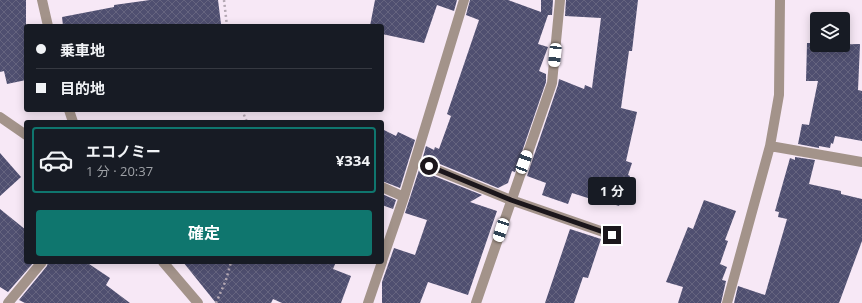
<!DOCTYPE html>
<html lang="ja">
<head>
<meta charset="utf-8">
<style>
  body { margin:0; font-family:"Open Sans","Noto Sans JP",sans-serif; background:#20242c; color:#f1f3f6; height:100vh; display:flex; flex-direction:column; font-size:15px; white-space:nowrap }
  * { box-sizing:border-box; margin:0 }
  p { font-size:13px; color:#9ea1a6 }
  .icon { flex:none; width:22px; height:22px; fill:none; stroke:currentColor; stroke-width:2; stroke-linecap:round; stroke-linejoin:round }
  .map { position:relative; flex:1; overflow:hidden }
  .panel { position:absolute; left:24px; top:120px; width:360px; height:144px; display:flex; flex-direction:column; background:#171b24; border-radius:4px; box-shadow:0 2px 10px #0003 }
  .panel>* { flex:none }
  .banner { position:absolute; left:24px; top:24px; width:360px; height:88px; border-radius:4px; box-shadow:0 2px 10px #0003; display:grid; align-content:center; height:88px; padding:0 12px; background:#171b24 }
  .tools { position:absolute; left:810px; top:12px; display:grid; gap:8px }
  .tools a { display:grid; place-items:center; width:40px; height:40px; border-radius:4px; background:#171b24; box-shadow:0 2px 10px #0003; font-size:20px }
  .end { position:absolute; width:18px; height:18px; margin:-9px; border:5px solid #1b161b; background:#fff; box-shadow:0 0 0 2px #fff }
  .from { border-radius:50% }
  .bubble { position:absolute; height:28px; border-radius:4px; background:#171b24; box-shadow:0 2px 10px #0003; font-size:13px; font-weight:700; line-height:28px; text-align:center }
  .car { position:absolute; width:12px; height:24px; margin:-12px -6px; border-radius:5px; box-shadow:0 0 3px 1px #0007; background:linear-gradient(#fff 24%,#345 0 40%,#fff 0 76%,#345 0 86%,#fff 0) }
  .banner b { display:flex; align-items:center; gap:14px; height:38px; font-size:15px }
  .banner b+b { border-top:1px solid #363941 }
  .banner i { width:10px; height:10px; background:#f1f3f6 }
  ul { padding:7px 0 0; list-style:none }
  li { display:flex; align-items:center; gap:12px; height:66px; margin:0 8px 6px; padding:0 4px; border:2px solid transparent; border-radius:4px }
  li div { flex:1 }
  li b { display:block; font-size:15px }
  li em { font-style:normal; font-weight:700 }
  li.selected { border-color:#0f766e }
  li>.icon { width:36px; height:36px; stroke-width:1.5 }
  .button { display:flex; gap:8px; margin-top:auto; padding:8px 12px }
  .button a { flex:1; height:46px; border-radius:4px; background:#0f766e; color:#fff; font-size:16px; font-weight:700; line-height:46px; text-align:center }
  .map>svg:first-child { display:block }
  .building { fill:url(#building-cross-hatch) }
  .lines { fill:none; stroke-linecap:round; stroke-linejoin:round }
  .path { stroke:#b4a8b3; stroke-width:2.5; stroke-dasharray:2 3; stroke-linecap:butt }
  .minor { stroke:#a3938a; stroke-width:10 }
  .route { stroke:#1b161b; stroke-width:5 }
</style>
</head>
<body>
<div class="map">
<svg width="862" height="303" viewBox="0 0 862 303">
  <defs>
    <pattern id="building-cross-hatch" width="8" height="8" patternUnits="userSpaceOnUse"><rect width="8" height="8" fill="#4f4f70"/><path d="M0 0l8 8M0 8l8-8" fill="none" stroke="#65647f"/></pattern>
  </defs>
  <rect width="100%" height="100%" fill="#f7e8f6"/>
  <path class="building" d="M0 0H26V80L7 84 4 71 0 72Z
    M150 0H218L221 24 210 26H63L62 17 114 7V5Z
    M375 0H457L454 11 437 5 424 43 382 34V26H370Z
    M470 0H508L541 12V0H553L552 15H548L538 44 548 47 539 71 546 74V82L515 172 512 171 508 183 498 188 423 157 426 146 434 150 435 147 439 149 451 116 447 114 479 20 466 15Z
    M566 0H638L632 51H629L621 108 637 112 626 161 632 163 628 175 630 176 619 206 610 203V205L572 193 568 204 542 195 546 183 527 176 558 85 559 79 584 89 585 85 592 88 601 18 565 16Z
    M807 43H817V45L860 44 858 90 862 91V141L835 136 833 144 831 143 830 148 819 146V148L798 144 802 124 809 125 818 81H806Z
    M382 129 396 136 398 132 415 140 400 188 382 181Z
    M0 153 21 177 0 196Z
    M795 157 815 160 809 184 841 191V194L862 199V241L839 303H734L738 286 765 295 787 219 778 217 779 212 775 211 790 158 795 160Z
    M419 170 482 195 470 202 497 211 468 295 428 282 420 303H382V282L394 248 415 255 427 220 405 213Z
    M382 194 396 200 393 209 382 205Z
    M704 200 736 211 725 240 728 241 720 264 727 267 722 280 726 281 721 303H678L683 287 666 282 688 227 693 229Z
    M0 209 26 230V262H34L8 292 0 287Z
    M570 229 601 239 588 278 583 277 574 303H545Z
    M48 262H86L110 278 106 285 130 303H25L19 300 47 266Z
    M183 262H336L333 269 351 276 341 303H282L273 299 271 303H216Z"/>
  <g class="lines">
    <path class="path" d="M224 0 227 26
      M242 110 247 122
      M216 303 226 280 231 262"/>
    <path class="minor" d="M42 0 48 26
      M69 110 73 122
      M0 117 26 135
      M770 146 862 162
      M415 161 511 200 612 235
      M382 187 404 197
      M382 261 404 197 464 0
      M163 262 198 303
      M8 303 42 262
      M368 303 382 262
      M476 303 552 83 560 0
      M727 303 770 146 779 95 780 0"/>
  </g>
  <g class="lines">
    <path class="route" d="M429 166 511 200 612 235"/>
  </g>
</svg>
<div class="tools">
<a><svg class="icon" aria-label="layers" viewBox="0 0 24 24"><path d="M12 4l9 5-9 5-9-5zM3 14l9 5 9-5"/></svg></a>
</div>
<i class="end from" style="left:429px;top:166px"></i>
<i class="end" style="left:612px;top:235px"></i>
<div class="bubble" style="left:588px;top:177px;width:48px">1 分</div>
<i class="car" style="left:555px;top:55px;rotate:186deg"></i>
<i class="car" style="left:524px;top:162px;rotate:20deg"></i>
<i class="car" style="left:501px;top:230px;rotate:198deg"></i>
<div class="banner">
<b><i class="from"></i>乗車地</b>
<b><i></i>目的地</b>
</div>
<section class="panel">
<ul>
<li class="selected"><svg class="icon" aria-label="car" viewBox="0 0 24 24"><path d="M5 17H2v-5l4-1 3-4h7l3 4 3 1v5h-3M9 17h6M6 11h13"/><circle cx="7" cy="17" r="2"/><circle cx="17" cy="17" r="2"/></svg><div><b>エコノミー</b><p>1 分 · 20:37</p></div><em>¥334</em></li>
</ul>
<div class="button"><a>確定</a></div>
</section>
</div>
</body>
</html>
